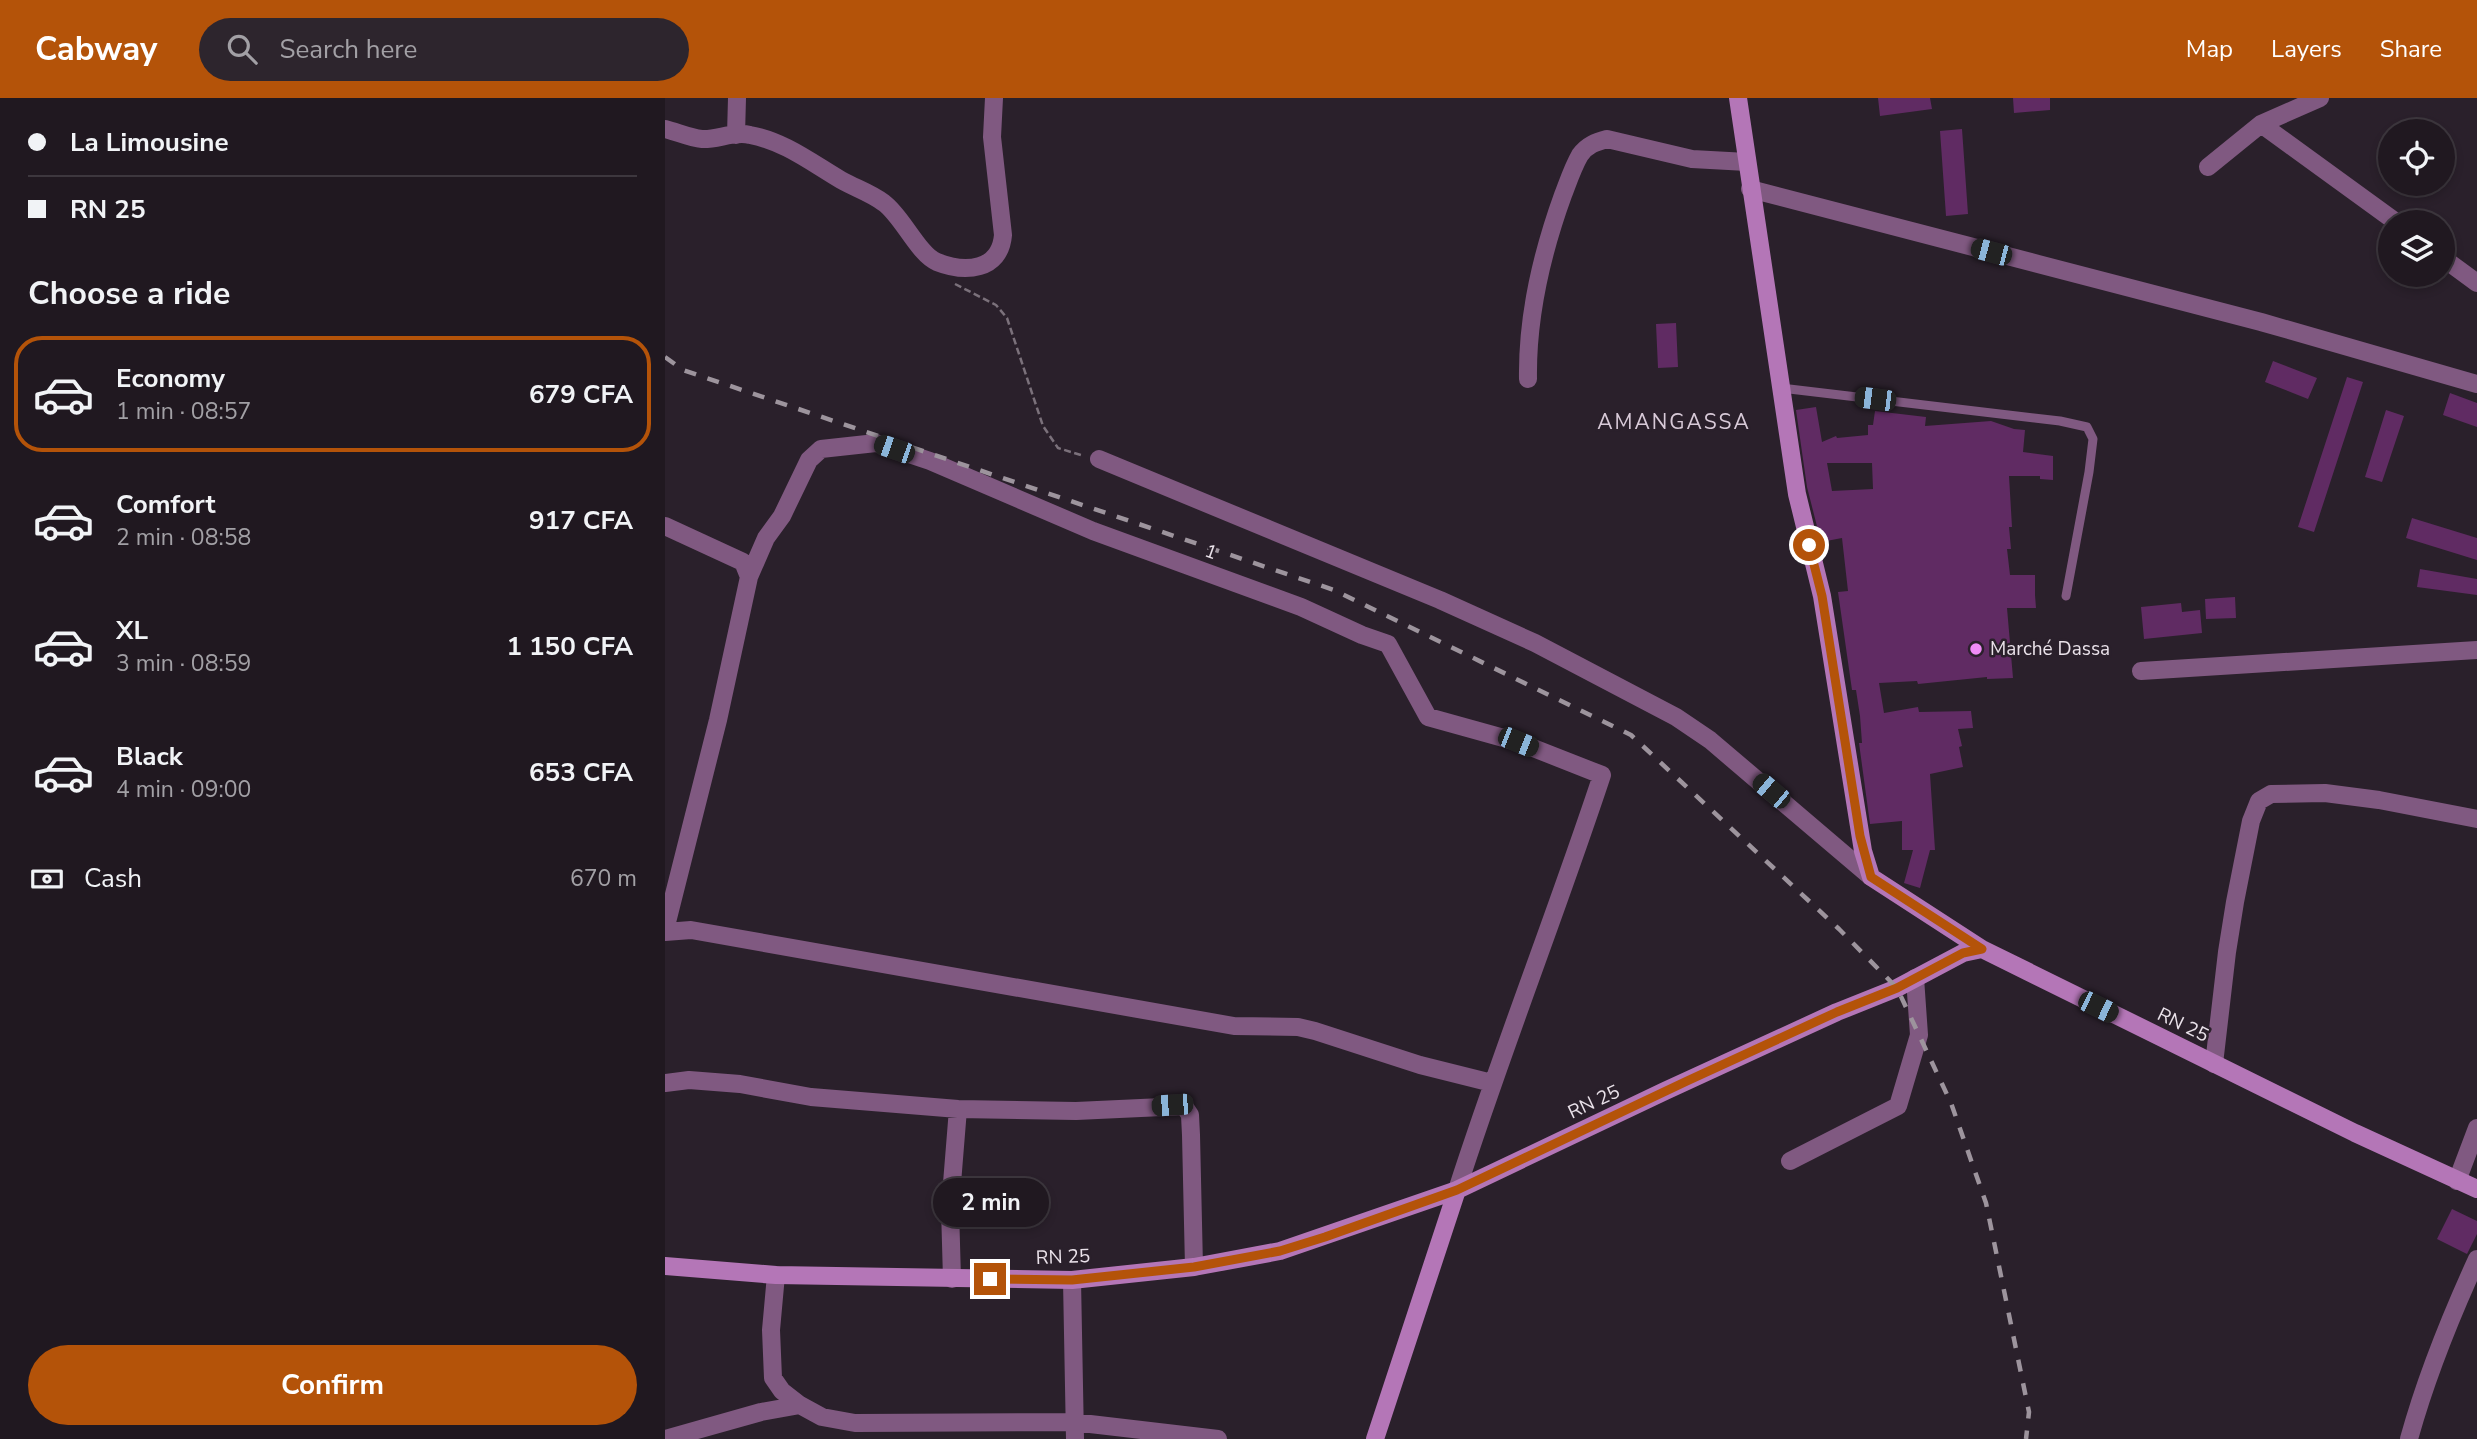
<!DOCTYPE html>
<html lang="en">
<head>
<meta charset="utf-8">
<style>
  body { margin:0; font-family:"Nunito Sans",sans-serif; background:#2d252d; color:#f1f3f6; height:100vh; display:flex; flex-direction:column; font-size:26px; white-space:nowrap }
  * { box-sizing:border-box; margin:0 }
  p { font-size:23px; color:#a2a0a5 }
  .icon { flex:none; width:38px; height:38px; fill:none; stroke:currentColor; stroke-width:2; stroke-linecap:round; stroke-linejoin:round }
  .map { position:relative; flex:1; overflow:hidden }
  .drawer { display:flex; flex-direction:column; background:#201820; width:665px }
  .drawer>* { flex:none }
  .hud { display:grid; align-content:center; height:154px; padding:0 28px; background:#201820 }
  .buttons { position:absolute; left:1713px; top:21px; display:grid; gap:14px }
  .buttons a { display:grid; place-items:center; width:77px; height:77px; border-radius:50%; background:#201820; box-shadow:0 4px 10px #0003,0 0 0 2px #3d373e; font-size:35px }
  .end { position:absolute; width:32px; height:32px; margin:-16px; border:9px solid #b45309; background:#fff; box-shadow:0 0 0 4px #fff }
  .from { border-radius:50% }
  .bubble { position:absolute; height:49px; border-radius:24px; background:#201820; box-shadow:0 4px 10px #0003,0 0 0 2px #3d373e; font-size:23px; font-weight:700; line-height:49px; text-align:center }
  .car { position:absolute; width:21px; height:42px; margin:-21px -10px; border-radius:9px; box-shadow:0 0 5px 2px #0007; background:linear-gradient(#222 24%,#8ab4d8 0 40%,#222 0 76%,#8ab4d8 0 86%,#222 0) }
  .hud b { display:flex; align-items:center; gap:24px; height:66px; font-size:26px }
  .hud b+b { border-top:2px solid #3d373e }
  .hud i { width:18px; height:18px; background:#f1f3f6 }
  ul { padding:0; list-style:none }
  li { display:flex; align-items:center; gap:21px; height:116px; margin:0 14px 10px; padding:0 14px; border:4px solid transparent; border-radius:28px }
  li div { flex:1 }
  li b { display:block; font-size:26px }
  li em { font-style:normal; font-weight:700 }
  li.active { border-color:#b45309 }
  li>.icon { width:63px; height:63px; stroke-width:1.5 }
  h2 { padding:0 28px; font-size:32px; line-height:84px }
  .pay { display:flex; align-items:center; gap:18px; height:77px; padding:0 28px; font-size:26px }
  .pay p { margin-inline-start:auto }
  .primary-button { display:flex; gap:14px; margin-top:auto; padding:14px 28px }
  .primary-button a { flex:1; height:80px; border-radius:42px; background:#b45309; color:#fff; font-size:28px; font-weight:700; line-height:80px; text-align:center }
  header { display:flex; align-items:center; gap:42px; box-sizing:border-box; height:98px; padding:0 35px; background:#b45309; color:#fff }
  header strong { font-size:33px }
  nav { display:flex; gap:38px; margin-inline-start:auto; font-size:24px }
  .search { width:490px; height:63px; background:#2d252d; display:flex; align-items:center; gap:18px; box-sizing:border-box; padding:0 24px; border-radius:38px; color:#a2a0a5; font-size:26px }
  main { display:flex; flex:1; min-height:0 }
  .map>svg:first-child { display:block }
  .building { fill:#602b63; fill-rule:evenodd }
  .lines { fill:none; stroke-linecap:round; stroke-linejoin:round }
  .path { stroke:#7b717b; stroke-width:2.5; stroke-dasharray:7 3.5; stroke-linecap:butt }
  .service { stroke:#805981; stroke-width:9 }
  .minor { stroke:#805981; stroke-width:18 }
  .tertiary { stroke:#805981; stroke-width:18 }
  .secondary { stroke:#b476b7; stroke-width:18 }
  .rail { stroke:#9d949d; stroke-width:4.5; stroke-dasharray:12 12; stroke-linecap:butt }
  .route { stroke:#b45309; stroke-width:9 }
  .poi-dot { fill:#f08bf6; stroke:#2a202b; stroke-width:2.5 }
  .labels { text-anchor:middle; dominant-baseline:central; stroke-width:5; stroke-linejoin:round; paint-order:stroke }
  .street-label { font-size:19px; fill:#eae2ea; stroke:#2a202b }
  .poi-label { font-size:19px; fill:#eae2ea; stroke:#2a202b; text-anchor:start }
  .neighbourhood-label { font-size:21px; letter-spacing:2px; fill:#d8cad8; stroke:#2a202b }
</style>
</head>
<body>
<header>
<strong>Cabway</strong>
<div class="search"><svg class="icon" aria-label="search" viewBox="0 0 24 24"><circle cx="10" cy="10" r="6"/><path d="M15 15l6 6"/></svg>Search here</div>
<nav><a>Map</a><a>Layers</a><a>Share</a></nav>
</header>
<main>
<section class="drawer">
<div class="hud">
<b><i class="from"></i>La Limousine</b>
<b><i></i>RN 25</b>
</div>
<h2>Choose a ride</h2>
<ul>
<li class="active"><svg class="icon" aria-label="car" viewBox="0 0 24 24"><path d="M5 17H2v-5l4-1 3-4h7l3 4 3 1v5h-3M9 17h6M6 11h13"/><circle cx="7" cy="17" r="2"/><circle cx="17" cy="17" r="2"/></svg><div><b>Economy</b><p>1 min · 08:57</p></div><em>679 CFA</em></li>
<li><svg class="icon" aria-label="car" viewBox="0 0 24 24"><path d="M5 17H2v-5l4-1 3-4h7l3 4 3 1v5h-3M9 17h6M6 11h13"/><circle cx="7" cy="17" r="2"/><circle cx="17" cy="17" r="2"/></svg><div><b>Comfort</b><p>2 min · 08:58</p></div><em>917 CFA</em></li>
<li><svg class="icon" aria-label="car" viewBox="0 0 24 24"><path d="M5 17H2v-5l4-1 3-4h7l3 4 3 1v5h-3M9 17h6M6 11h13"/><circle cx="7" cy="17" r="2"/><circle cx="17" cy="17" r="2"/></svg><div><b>XL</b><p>3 min · 08:59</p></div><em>1 150 CFA</em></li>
<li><svg class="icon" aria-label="car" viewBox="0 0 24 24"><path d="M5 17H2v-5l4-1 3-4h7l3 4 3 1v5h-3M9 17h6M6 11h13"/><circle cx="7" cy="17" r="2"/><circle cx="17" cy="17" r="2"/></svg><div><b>Black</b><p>4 min · 09:00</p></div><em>653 CFA</em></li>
</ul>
<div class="pay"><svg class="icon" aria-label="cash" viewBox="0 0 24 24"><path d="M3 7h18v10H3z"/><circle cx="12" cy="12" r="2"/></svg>Cash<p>670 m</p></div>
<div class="primary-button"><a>Confirm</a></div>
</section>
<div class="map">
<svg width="1812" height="1341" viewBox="0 0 1812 1341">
  <rect width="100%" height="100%" fill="#2a202b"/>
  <path class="building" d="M1213 0H1265L1267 11 1215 18Z
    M1348 0H1385V12L1349 15Z
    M1297 31 1303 116 1281 118 1275 33Z
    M1011 225 1013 269 993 270 991 226Z
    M1608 263 1652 280 1643 301 1600 284Z
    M1682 279 1698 284 1649 434 1633 429Z
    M1785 295 1812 305V329L1778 317Z
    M1151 309 1157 344 1171 338 1172 340 1203 337V327H1208L1210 313 1261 319 1260 328 1326 323 1349 331 1360 332 1358 354 1388 358V382L1375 381V378H1344L1347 429H1344L1346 451H1342L1345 477H1370V497L1371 510H1342L1348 580 1322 581V579L1253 586 1252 583 1214 585 1219 615 1253 609 1254 614 1306 613 1308 630 1293 631 1297 648 1294 649 1298 669 1265 676 1270 752H1265L1255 790 1239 785 1248 752H1237V723L1205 726 1194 645H1197L1195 618 1191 592H1187L1173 494 1183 493 1177 440 1156 444 1142 389 1131 312ZM1162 365H1207L1208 391 1167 393Z
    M1721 312 1739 318 1717 384 1700 379Z
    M1747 420 1812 440V462L1741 440Z
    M1755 471 1812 481V497L1752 489Z
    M1570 499 1571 520 1541 521 1540 501Z
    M1516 505 1517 514 1535 512 1537 535 1479 541 1476 509Z
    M1787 1111 1812 1123V1136L1802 1156 1772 1141Z"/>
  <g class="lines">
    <path class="path" d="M290 186 331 207 342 220 378 328 393 350 419 358"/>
    <path class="service" d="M1116 290 1395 323 1422 329 1428 341 1424 374 1401 498"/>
    <path class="minor" d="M1596 26 1731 124
      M0 31C12 34 25 40 37 41 52 42 69 33 85 37 119 43 147 65 176 82 190 90 206 95 219 105 237 118 254 157 272 164 300 175 335 173 338 137L327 39 329 0
      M71 37 72 0
      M1543 69 1596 26 1655 0
      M1085 91 1596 224 1812 286
      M1778 160 1812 185
      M863 281C862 219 877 155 898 97 903 84 908 69 915 57 922 47 931 44 942 41L1027 61 1082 64
      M434 361 775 502 870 545 1011 619 1045 642 1206 779
      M0 428 78 464 84 479 53 622 0 832
      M84 479 101 440 117 418 144 362 156 351 211 345 265 363 428 433 636 509 697 537 723 546 763 619 853 644 937 677C891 816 837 952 792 1092
      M1476 573 1812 552
      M0 834 26 832 569 928 633 929 650 933 755 967 827 985
      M1549 966 1562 854 1570 804 1586 723 1594 703 1606 696 1660 695 1714 702 1812 721
      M0 985 24 982 75 986 146 999 293 1011 411 1013 519 1008 525 1017 526 1037 529 1169
      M1125 1063 1233 1008 1254 937 1250 880
      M111 1177 106 1232 108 1280 117 1293 135 1307 157 1319 190 1325 408 1324 553 1341
      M287 1181 285 1110 293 1011
      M407 1182 410 1341
      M0 1341 96 1314 135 1307
      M1744 1341C1761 1279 1785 1220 1812 1161"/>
    <path class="tertiary" d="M1792 1083 1812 1030"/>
    <path class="secondary" d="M1073 0 1132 396 1157 498 1198 753 1206 779 1317 851
      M0 1168 111 1177 407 1182 529 1169 615 1153 792 1092 1000 993 1172 914 1232 890 1298 855 1317 851 1690 1035 1812 1091
      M710 1341 792 1092"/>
    <path class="rail" d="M0 259 18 272 669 492 966 637 1174 831 1232 890 1286 1005 1321 1105 1364 1314 1361 1341"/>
  </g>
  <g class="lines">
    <path class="route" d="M325 1181 407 1182 529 1169 615 1153 660 1139 792 1092 1022 983 1172 914 1232 890 1298 855 1317 851 1206 779 1195 738 1157 498 1144 447"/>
  </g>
  <circle class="poi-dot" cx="1311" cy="551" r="7"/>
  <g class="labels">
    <g class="street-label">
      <text transform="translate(546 454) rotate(20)">1</text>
      <text transform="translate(1518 927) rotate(26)">RN 25</text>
      <text transform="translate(929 1004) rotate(-25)">RN 25</text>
      <text transform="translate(398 1159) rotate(-2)">RN 25</text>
    </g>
    <g class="poi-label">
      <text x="1325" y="551">Marché Dassa</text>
    </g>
    <g class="neighbourhood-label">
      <text x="1009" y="324">AMANGASSA</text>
    </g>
  </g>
</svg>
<div class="buttons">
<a><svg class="icon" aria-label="locate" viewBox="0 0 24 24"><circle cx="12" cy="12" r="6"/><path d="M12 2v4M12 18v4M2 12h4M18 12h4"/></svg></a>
<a><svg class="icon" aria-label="layers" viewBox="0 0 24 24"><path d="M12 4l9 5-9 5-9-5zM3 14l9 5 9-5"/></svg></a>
</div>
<i class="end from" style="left:1144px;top:447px"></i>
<i class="end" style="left:325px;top:1181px"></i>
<div class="bubble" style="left:268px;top:1080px;width:116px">2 min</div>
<i class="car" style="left:1326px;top:154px;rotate:285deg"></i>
<i class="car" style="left:1210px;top:301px;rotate:277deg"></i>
<i class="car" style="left:229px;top:351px;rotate:289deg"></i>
<i class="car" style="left:853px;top:644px;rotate:112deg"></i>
<i class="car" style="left:1106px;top:693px;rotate:310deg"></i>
<i class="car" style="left:1433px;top:909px;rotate:116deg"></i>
<i class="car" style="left:507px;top:1007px;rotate:266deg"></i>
</div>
</main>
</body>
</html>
